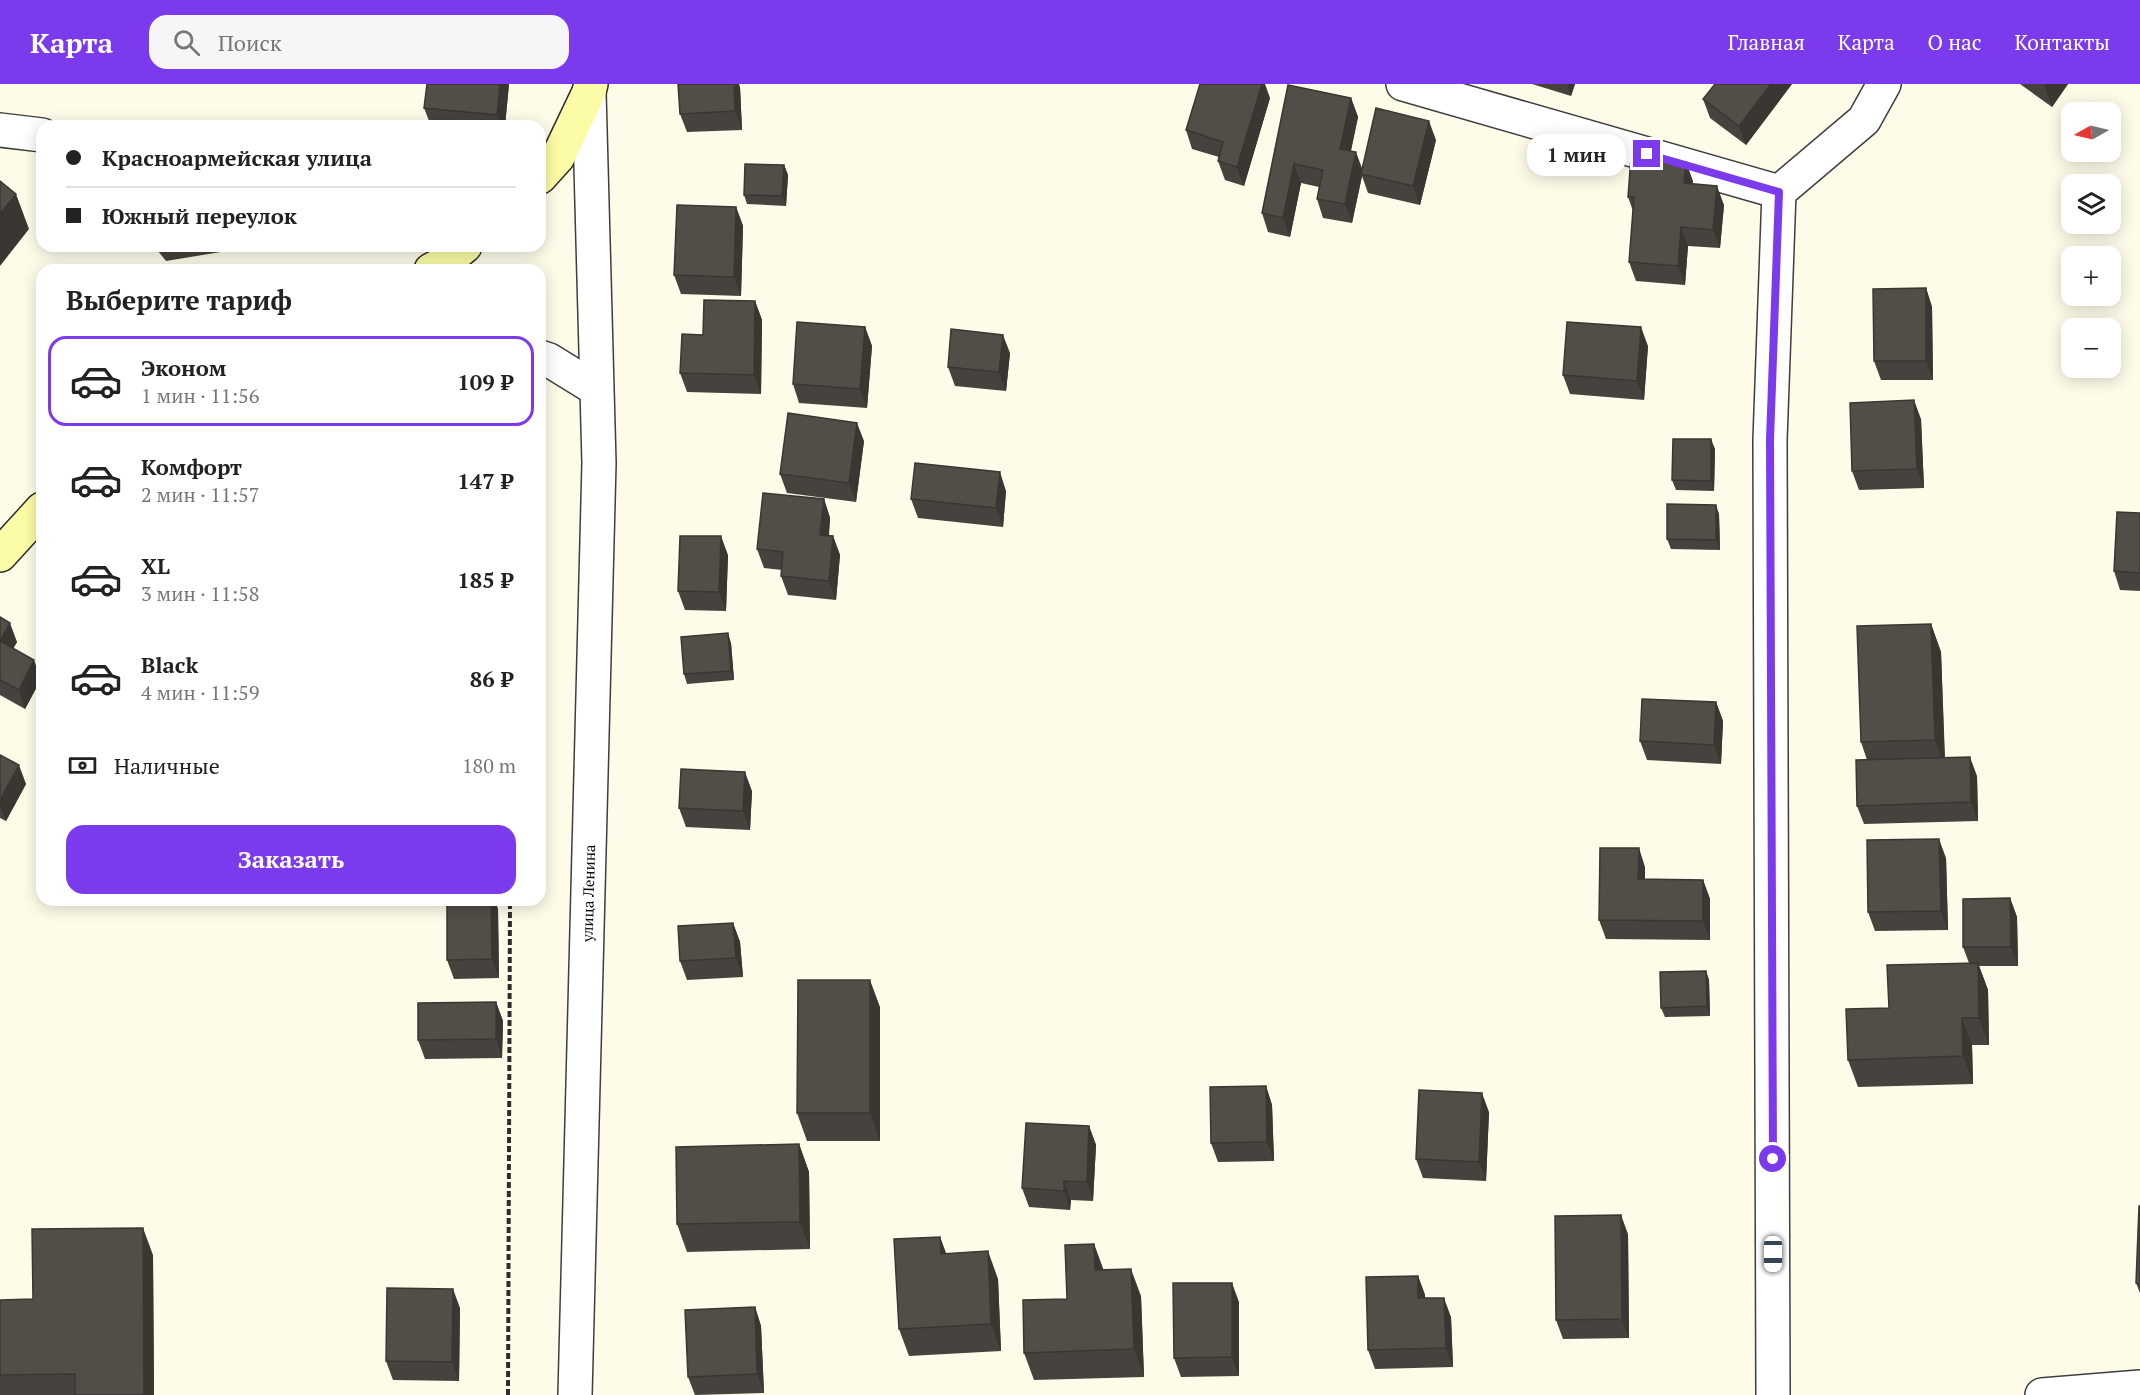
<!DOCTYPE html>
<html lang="ru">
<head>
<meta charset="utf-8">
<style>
  body { margin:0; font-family:"PT Serif",serif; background:#f6f6f6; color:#222; height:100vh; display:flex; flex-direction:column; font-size:22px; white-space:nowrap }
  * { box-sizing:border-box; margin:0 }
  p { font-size:20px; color:#767676 }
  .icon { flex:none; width:33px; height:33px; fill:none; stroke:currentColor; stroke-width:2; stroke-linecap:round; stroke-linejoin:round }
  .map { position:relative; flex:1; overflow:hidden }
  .drawer { position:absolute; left:36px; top:180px; width:510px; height:642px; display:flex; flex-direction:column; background:#fff; border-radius:18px; box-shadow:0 3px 15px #0003 }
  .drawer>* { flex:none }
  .hud { position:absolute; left:36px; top:36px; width:510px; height:132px; border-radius:18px; box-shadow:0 3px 15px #0003; display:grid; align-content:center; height:132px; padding:0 30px; background:#fff }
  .needle { width:39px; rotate:262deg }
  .controls { position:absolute; left:2061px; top:18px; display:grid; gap:12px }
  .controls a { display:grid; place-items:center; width:60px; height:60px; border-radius:12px; background:#fff; box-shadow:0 3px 15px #0003; font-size:30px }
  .end { position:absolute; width:27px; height:27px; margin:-14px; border:8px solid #7c3aed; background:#fff; box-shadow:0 0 0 3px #fff }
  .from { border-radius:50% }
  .bubble { position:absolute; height:42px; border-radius:18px; background:#fff; box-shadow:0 3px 15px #0003; font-size:20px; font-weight:700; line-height:42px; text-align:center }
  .car { position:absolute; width:18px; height:36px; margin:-18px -9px; border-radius:8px; box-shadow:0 0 4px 2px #0007; background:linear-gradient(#fff 24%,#345 0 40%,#fff 0 76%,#345 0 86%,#fff 0) }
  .hud b { display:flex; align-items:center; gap:21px; height:57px; font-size:22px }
  .hud b+b { border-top:2px solid #e0e0e0 }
  .hud i { width:15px; height:15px; background:#222 }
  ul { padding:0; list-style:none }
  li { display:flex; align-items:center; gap:18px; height:90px; margin:0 12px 9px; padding:0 18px; border:3px solid transparent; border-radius:18px }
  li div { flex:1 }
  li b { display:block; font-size:22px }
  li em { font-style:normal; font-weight:700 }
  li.current { border-color:#7c3aed }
  li>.icon { width:54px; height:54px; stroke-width:1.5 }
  h2 { padding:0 30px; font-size:27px; line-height:72px }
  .pay { display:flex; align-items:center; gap:15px; height:66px; padding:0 30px; font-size:22px }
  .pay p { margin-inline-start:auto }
  .action { display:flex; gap:12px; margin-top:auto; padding:12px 30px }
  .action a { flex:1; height:69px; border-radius:18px; background:#7c3aed; color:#fff; font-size:24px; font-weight:700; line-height:69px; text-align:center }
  header { display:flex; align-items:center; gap:36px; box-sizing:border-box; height:84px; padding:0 30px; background:#7c3aed; color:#fff }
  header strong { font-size:28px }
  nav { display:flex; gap:33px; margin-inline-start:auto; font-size:21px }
  .search { width:420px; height:54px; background:#f6f6f6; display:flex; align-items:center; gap:15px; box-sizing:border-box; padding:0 21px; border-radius:18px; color:#767676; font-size:22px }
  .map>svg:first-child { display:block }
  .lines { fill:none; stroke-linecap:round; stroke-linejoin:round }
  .minor-casing { stroke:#3e3e3e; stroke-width:36 }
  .tertiary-casing { stroke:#3e3e3e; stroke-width:36 }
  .secondary-casing { stroke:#2d2d2d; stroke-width:36 }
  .path { stroke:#2d2d2d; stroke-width:4; stroke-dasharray:6 3; stroke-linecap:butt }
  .minor { stroke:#fff; stroke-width:33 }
  .tertiary { stroke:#fff; stroke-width:33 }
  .secondary { stroke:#fcfca6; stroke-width:33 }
  .wall { fill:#47423e }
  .shaded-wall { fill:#3a3632 }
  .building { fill:#534d48; stroke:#3a3632; stroke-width:1.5 }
  .route { stroke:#7c3aed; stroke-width:8 }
  .labels { text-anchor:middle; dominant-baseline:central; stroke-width:6; stroke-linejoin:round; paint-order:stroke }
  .street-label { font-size:15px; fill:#0b0b0b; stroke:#fff }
</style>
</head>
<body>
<header>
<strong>Карта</strong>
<div class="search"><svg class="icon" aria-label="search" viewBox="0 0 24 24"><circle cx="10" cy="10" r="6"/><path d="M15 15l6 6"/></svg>Поиск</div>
<nav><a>Главная</a><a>Карта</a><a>О нас</a><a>Контакты</a></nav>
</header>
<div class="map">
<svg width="2140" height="1311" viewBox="0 0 2140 1311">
  <rect width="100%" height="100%" fill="#fefce9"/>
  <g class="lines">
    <defs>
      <path id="minor" d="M1403 0 1779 108
        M0 46 42 51
        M1773 1311 1770 356 1779 108 1864 36 1884 0
        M2042 1311 2140 1303"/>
      <g id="tertiary">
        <path d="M540 273 549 276 596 305"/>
        <path id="s1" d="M575 1311 599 379 589 8"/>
      </g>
      <path id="secondary" d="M540 93 558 73 589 8 591 0
        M431 186 444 179 465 162
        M0 471 42 425"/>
    </defs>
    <use href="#minor" class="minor-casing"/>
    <use href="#tertiary" class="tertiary-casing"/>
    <use href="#secondary" class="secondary-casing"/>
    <path class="path" d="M508 1311 510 816"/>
    <use href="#minor" class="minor"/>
    <use href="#tertiary" class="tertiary"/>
    <use href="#secondary" class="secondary"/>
  </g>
  <path class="wall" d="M427 0H509L505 42H431L424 24Z
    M1532 0H1575L1571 12Z
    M1792 0 1746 61 1710 34 1703 15Z
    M2020 0H2068L2052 23Z
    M1288 1 1351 14 1358 33 1351 67 1362 85 1436 56 1420 121 1368 109 1362 92 1352 139 1323 134 1317 115 1319 103 1301 99 1290 153 1268 148 1262 129Z
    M740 3 742 46 687 48 680 30Z
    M1270 14 1244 102 1225 96 1218 77 1219 73 1192 65 1186 46Z
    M784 81 788 91 786 122 747 120 744 111Z
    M1693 97 1692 100 1724 121 1720 164 1688 162 1685 201 1636 197 1629 178 1633 127 1628 113Z
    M736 123 743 142 741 212 681 210 674 191Z
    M154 162H257L166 177Z
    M1926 204 1932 223 1933 296H1881L1874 277Z
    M755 217 762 236 761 310 687 308 680 289Z
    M865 243 872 262 867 324 799 319 793 300Z
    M1648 262 1644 316 1570 310 1563 291Z
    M1010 269 1006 307 955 302 948 283Z
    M1921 335 1924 404 1859 406 1852 387Z
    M864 357 856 418 787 409 780 390Z
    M1715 365 1714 407 1676 406 1672 396Z
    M1006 407 1003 443 918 434 911 415Z
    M824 415 830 434 829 452H833L840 471 836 516 788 511 781 492 782 486 764 484 757 465Z
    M2140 429V507L2120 506 2114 487Z
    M1719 430 1720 466 1671 465 1667 455Z
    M728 471 726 527 685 526 678 507Z
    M0 533 17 558 13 564 41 595 25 625 0 611Z
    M1931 540 1941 568 1945 674 1977 692 1978 737 1864 740 1857 722 1867 676 1861 658Z
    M731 559 734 596 687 600 684 590Z
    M1716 618 1723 637 1721 680 1647 676 1640 657Z
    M0 671 26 700 6 737 0 734Z
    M752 707 750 746 686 743 679 724Z
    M1946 774 1948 846 1875 847 1868 828Z
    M1645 783V795L1703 796 1710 815V856L1606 855 1599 836Z
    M2010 814 2017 833 2018 882H1979L1988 906 1989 961H1972L1973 1000 1858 1003 1848 976 1889 924 1969 879 1963 863Z
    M498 825 499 894 454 895 447 876Z
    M733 839 740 858 743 893 687 896 680 877Z
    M1706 887 1709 896 1710 932 1665 933 1661 924Z
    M496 918 503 937 502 974 425 975 418 956Z
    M880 923V1057H807L797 1029Z
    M1266 1002 1272 1021 1274 1077 1218 1078 1211 1059Z
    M1489 1028 1486 1097 1423 1094 1416 1075Z
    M1089 1042 1096 1061 1093 1117 1071 1116 1070 1126 1029 1123 1022 1104Z
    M799 1060 809 1088 810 1165 687 1168 677 1140Z
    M2140 1122V1209L2136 1199Z
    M1628 1150 1629 1254 1563 1255 1556 1236Z
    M940 1153 946 1169 998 1195 1001 1267 909 1272 899 1245Z
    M1094 1160 1103 1186 1141 1212 1144 1293 1034 1296 1024 1269 1067 1215Z
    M153 1171 154 1311H0V1216L33 1215Z
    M1418 1192 1425 1211V1214L1451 1233 1453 1283 1375 1285 1368 1266Z
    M1239 1218V1292L1181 1293 1174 1274Z
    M755 1223 761 1242 764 1309 695 1311 688 1293Z
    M460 1224 459 1297 393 1296 386 1277Z"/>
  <path class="shaded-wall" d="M500 0H509L505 42H501L497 31Z
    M734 0H739L740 3 742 46 735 27Z
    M1262 0H1265L1270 14 1244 102 1237 83Z
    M1567 0H1575L1571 12Z
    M1771 0H1792L1746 61 1739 42Z
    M2044 0H2068L2052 23Z
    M1351 14 1358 33 1347 84 1340 65Z
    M1429 37 1436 56 1420 121 1413 102Z
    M1356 68 1363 87 1361 90 1362 92 1352 139 1345 120Z
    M1686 78 1693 97 1691 118 1684 99Z
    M1294 80 1301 99 1290 153 1283 134Z
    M784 81 788 91 786 122 782 112Z
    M1717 102 1724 121 1720 164 1713 146Z
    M16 110 29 145 0 182V130Z
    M736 123 743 142 741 212 734 193Z
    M1681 143 1688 162 1685 201 1678 182Z
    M1926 204 1932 223 1933 296 1926 277Z
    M755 217 762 236 761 310 754 291Z
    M865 243 872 262 867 324 860 305Z
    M1641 243 1648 262 1644 316 1637 297Z
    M1003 251 1010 269 1006 307 999 288Z
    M1914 316 1921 335 1924 404 1917 385Z
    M857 339 864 357 856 418 849 399Z
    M1711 355 1715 365 1714 407 1711 397Z
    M1000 388 1006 407 1003 443 996 424Z
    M824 415 830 434 827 470 820 451Z
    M1716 421 1719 430 1720 466 1716 456Z
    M721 452 728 471 726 527 719 508Z
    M833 452 840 471 836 516 829 497Z
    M10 539 17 558 7 576 0 557Z
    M1931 540 1941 568 1945 684 1935 656Z
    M728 549 731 559 734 596 731 587Z
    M34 576 41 595 25 625 19 606Z
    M1716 618 1723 637 1721 680 1714 661Z
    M1970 673 1977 692 1978 737 1971 718Z
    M19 681 26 700 6 737 0 722V716Z
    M745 688 752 707 750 746 743 727Z
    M1939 755 1946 774 1948 846 1941 827Z
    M1639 764 1645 783V814L1638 795Z
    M1703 796 1710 815V856L1703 837Z
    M2010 814 2017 833 2018 882 2011 863Z
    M491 816H495L498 825 499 894 492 875Z
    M733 839 740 858 743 893 736 874Z
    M1978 879 1988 906 1989 961 1979 934Z
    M1706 887 1709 896 1710 932 1707 922Z
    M870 896 880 923V1057L870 1029Z
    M496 918 503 937 502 974 496 955Z
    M1962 934 1972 961 1973 1000 1963 972Z
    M1266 1002 1272 1021 1274 1077 1267 1058Z
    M1482 1009 1489 1028 1486 1097 1479 1078Z
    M1089 1042 1096 1061 1093 1117 1087 1098Z
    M799 1060 809 1088 810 1165 800 1138Z
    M1064 1097 1071 1116 1070 1126 1064 1107Z
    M1621 1131 1628 1150 1629 1254 1622 1235Z
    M143 1144 153 1171 154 1311H144Z
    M940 1153 950 1181 941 1170Z
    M1094 1160 1104 1187 1095 1186Z
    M988 1167 998 1195 1001 1267 991 1240Z
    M1131 1185 1141 1212 1144 1293 1134 1265Z
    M1418 1192 1425 1211V1233L1418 1214Z
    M1232 1199 1239 1218V1292L1232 1273Z
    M453 1205 460 1224 459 1297 452 1278Z
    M1444 1214 1451 1233 1453 1283 1446 1264Z
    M755 1223 761 1242 764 1309 757 1290Z"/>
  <path class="building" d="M427 0H500L497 31 424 24Z
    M678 0H734L735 27 680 30Z
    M1200 0H1262L1237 83 1218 77 1223 58 1186 46Z
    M1715 0H1771L1739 42 1703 15Z
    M1288 1 1351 14 1340 65 1356 68 1345 120 1317 115 1323 86 1294 80 1283 134 1262 129Z
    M1376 24 1429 37 1413 102 1361 90Z
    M1631 73 1686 78 1684 99 1717 102 1713 146 1681 143 1678 182 1629 178 1634 113H1628Z
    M745 80 784 81 782 112 744 111Z
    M0 97 16 110 0 130Z
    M677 121 736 123 734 193 674 191Z
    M1926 204V277H1874L1873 205Z
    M704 216 755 217 754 291 680 289 682 250 703 251Z
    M797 238 865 243 860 305 793 300Z
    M1567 238 1641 243 1637 297 1563 291Z
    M951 245 1003 251 999 288 948 283Z
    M1914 316 1917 385 1852 387 1850 319Z
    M788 329 857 339 849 399 780 390Z
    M1673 355H1711V397L1672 396Z
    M915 379 1000 388 996 424 911 415Z
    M763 409 824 415 820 451 833 452 829 497 781 492 783 468 757 465Z
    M1667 420 1716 421V456L1667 455Z
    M2117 428 2140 429V489L2114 487Z
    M680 452H721L719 508 678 507Z
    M0 533 10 539 0 557 34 576 19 606 0 596Z
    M1931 540 1935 656 1861 658 1857 542Z
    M728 549 731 587 684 590 681 553Z
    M1642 615 1716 618 1714 661 1640 657Z
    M0 671 19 681 0 716Z
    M1970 673 1971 718 1857 722 1856 676Z
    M681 685 745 688 743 727 679 724Z
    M1939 755 1941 827 1868 828 1867 756Z
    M1600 764H1639L1638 795 1703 796V837L1599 836Z
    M2010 814 2011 863H1963V815Z
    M447 816H491L492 875 447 876Z
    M733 839 736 874 680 877 678 842Z
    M1978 879 1979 934H1962L1963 972 1848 976 1846 925 1889 924 1887 881Z
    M1706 887 1707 922 1661 924 1660 888Z
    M798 896H870V1029H797Z
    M496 918V955L418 956V919Z
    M1266 1002 1267 1058 1211 1059 1210 1003Z
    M1419 1006 1482 1009 1479 1078 1416 1075Z
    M1026 1039 1089 1042 1087 1098 1064 1097V1107L1022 1104Z
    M799 1060 800 1138 677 1140 676 1063Z
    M2139 1122H2140V1200L2136 1199Z
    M1621 1131 1622 1235 1556 1236 1555 1132Z
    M143 1144 144 1311H75V1290L0 1291V1216L33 1215 32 1145Z
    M940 1153 941 1170 988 1167 991 1240 899 1245 894 1155Z
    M1094 1160 1095 1186 1131 1185 1134 1265 1024 1269 1023 1216 1067 1215 1065 1161Z
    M1418 1192V1214H1444L1446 1264 1368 1266 1366 1193Z
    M1173 1199H1232V1273L1174 1274Z
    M387 1204 453 1205 452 1278 386 1277Z
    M755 1223 757 1290 688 1293 685 1226Z"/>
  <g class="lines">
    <path class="route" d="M1647 70 1779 108 1770 356 1773 1075"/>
  </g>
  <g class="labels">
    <g class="street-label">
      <text stroke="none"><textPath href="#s1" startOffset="502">улица Ленина</textPath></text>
    </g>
  </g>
</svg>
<div class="controls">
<a><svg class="needle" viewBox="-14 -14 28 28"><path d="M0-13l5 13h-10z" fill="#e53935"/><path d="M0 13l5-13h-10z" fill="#767676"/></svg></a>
<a><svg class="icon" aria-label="layers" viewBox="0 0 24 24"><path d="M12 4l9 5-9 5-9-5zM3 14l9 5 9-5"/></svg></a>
<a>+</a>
<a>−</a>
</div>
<i class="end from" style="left:1773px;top:1075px"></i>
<i class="end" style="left:1647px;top:70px"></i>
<div class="bubble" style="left:1527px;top:50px;width:99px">1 мин</div>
<i class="car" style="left:1773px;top:1170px;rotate:180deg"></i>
<div class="hud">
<b><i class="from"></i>Красноармейская улица</b>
<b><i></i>Южный переулок</b>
</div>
<section class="drawer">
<h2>Выберите тариф</h2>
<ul>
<li class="current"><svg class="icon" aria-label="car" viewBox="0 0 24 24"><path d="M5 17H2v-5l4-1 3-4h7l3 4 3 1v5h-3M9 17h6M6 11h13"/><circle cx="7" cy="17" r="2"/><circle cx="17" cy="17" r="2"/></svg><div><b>Эконом</b><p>1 мин · 11:56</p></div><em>109 ₽</em></li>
<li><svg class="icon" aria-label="car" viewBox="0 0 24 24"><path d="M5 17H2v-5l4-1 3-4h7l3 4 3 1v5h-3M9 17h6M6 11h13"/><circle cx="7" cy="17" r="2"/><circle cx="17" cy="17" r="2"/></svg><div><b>Комфорт</b><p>2 мин · 11:57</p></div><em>147 ₽</em></li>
<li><svg class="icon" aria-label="car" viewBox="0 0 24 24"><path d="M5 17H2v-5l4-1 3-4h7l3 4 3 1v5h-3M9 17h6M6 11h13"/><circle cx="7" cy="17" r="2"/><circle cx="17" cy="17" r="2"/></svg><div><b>XL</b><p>3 мин · 11:58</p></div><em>185 ₽</em></li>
<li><svg class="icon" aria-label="car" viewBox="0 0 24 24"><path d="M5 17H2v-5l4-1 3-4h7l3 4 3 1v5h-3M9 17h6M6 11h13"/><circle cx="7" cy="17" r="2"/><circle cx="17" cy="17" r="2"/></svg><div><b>Black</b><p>4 мин · 11:59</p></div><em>86 ₽</em></li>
</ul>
<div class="pay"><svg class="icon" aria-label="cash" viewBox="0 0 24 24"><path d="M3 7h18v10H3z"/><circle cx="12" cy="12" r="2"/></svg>Наличные<p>180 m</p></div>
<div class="action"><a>Заказать</a></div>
</section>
</div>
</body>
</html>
